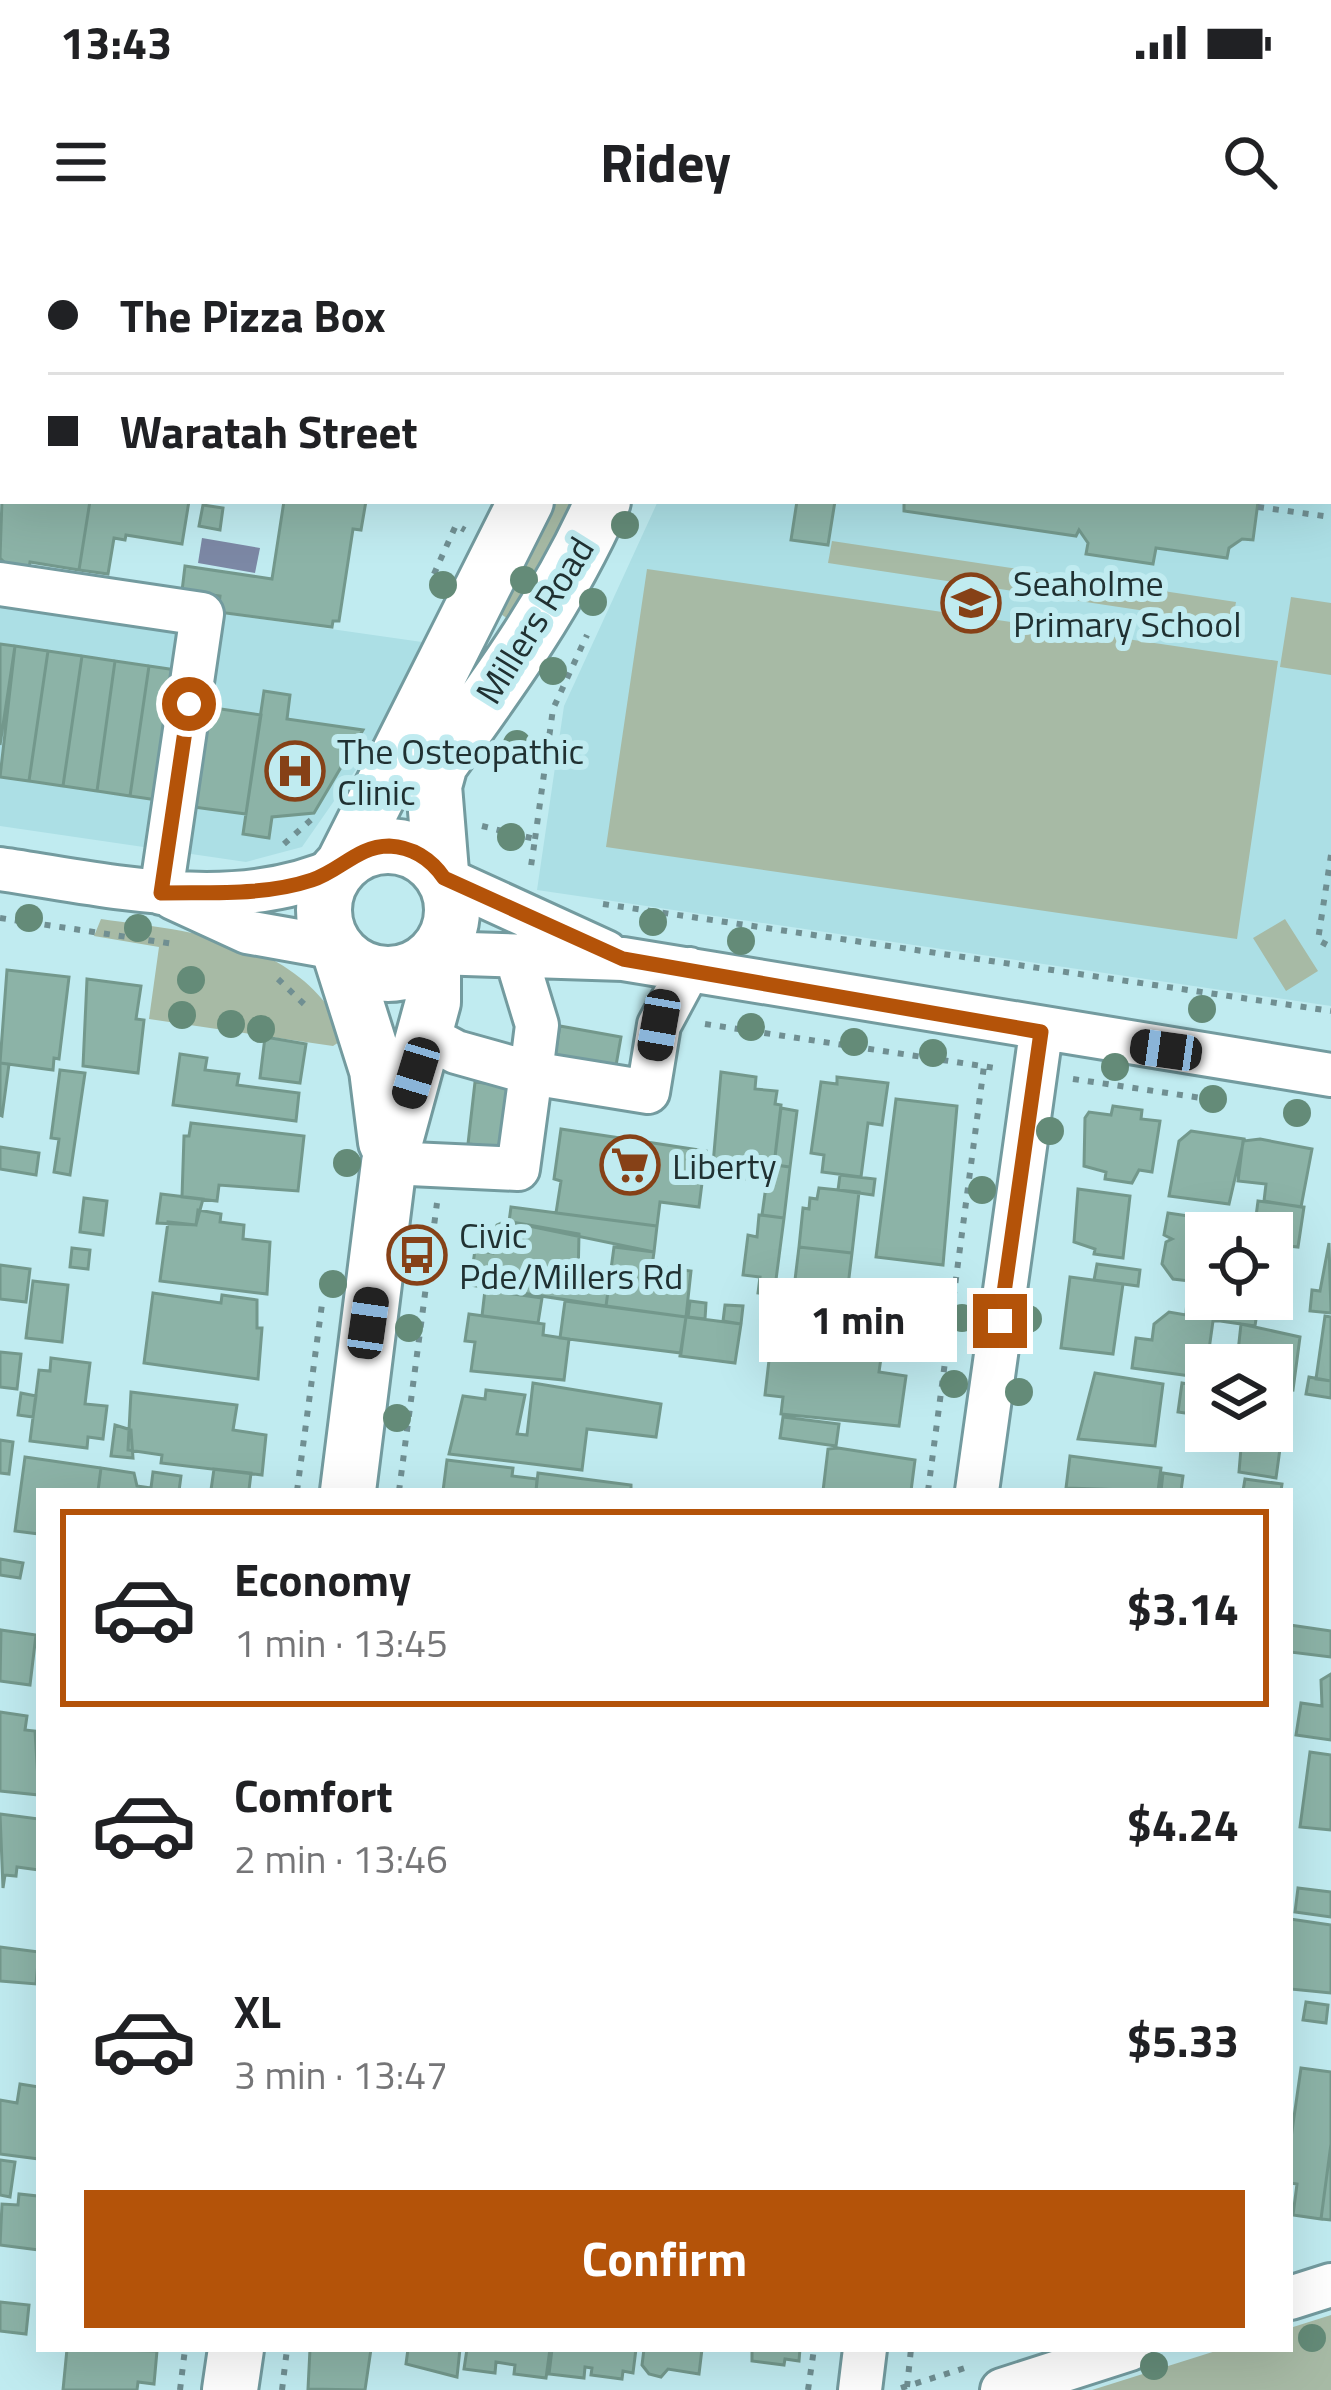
<!DOCTYPE html>
<html lang="en">
<head>
<meta charset="utf-8">
<style>
  body { margin:0; font-family:"Titillium Web",sans-serif; background:#f2f2f2; color:#202124; height:100vh; display:flex; flex-direction:column; font-size:45px; white-space:nowrap }
  * { box-sizing:border-box; margin:0 }
  p { font-size:39px; color:#757577 }
  .icon { flex:none; width:66px; height:66px; fill:none; stroke:currentColor; stroke-width:2; stroke-linecap:round; stroke-linejoin:round }
  .map { position:relative; flex:1; overflow:hidden }
  .details { position:absolute; left:36px; top:1248px; width:1257px; height:864px; display:flex; flex-direction:column; background:#fff; border-radius:0px; box-shadow:0 12px 48px #0002 }
  .details>* { flex:none }
  .hud { position:absolute; left:0px; top:0px; width:1332px; height:264px; box-shadow:0 12px 48px #0002; display:grid; align-content:center; height:264px; padding:0 48px; background:#fff }
  .controls { position:absolute; left:1185px; top:972px; display:grid; gap:24px }
  .controls a { display:grid; place-items:center; width:108px; height:108px; border-radius:0px; background:#fff; box-shadow:0 12px 48px #0002; font-size:60px }
  .end { position:absolute; width:54px; height:54px; margin:-27px; border:15px solid #b45309; background:#fff; box-shadow:0 0 0 6px #fff }
  .from { border-radius:50% }
  .bubble { position:absolute; height:84px; border-radius:0px; background:#fff; box-shadow:0 12px 48px #0002; font-size:39px; font-weight:700; line-height:84px; text-align:center }
  .car { position:absolute; width:36px; height:72px; margin:-36px -18px; border-radius:15px; box-shadow:0 0 9px 3px #0007; background:linear-gradient(#222 24%,#8ab4d8 0 40%,#222 0 76%,#8ab4d8 0 86%,#222 0) }
  .hud b { display:flex; align-items:center; gap:42px; height:114px; font-size:45px }
  .hud b+b { border-top:3px solid #e0e0e0 }
  .hud i { width:30px; height:30px; background:#202124 }
  ul { padding:21px 0 0; list-style:none }
  li { display:flex; align-items:center; gap:36px; height:198px; margin:0 24px 18px; padding:0 24px; border:6px solid transparent; border-radius:0px }
  li div { flex:1 }
  li b { display:block; font-size:45px }
  li em { font-style:normal; font-weight:700 }
  li.current { border-color:#b45309 }
  li>.icon { width:108px; height:108px; stroke-width:1.5 }
  .primary-button { display:flex; gap:24px; margin-top:auto; padding:24px 48px }
  .primary-button a { flex:1; height:138px; border-radius:0px; background:#b45309; color:#fff; font-size:48px; font-weight:700; line-height:138px; text-align:center }
  .status { display:flex; justify-content:space-between; align-items:center; height:84px; padding:0 60px; background:#fff; direction:ltr }
  .status svg { height:33px; fill:currentColor }
  header { display:flex; justify-content:space-between; align-items:center; height:156px; padding:0 48px; background:#fff; font-size:54px; font-weight:700 }
  .map>svg:first-child { display:block }
  .built { fill:#acdfe5 }
  .green { fill:#a7baa5 }
  .water { fill:#7c88a5 }
  .building { fill:#8cb3a7; stroke:#73988c; stroke-width:3 }
  .lines { fill:none; stroke-linecap:round; stroke-linejoin:round }
  .minor-casing { stroke:#739b9f; stroke-width:48 }
  .major-casing { stroke:#739b9f; stroke-width:60 }
  .path { stroke:#708f92; stroke-width:6; stroke-dasharray:6 9; stroke-linecap:butt }
  .minor { stroke:#fff; stroke-width:42 }
  .major { stroke:#fff; stroke-width:54 }
  .tree { fill:#648b78 }
  .route { stroke:#b45309; stroke-width:15 }
  .labels { text-anchor:middle; dominant-baseline:central; stroke-width:12; stroke-linejoin:round; paint-order:stroke }
  .poi-label { font-size:36px; fill:#203132; stroke:#c0ebf0; text-anchor:start }
  .street-label { font-size:36px; fill:#203132; stroke:#c0ebf0 }
</style>
</head>
<body>
<div class="status"><b>13:43</b><svg viewBox="0 0 49 12"><path d="M0 12V9h3v3zM5 12V6h3v6zM10 12V3h3v9zM15 12V0h3v12zM26 1h20v11H26zM47 4h2v5h-2z"/></svg></div>
<header><svg class="icon" aria-label="menu" viewBox="0 0 24 24"><path d="M4 6h16M4 12h16M4 18h16"/></svg>Ridey<svg class="icon" aria-label="search" viewBox="0 0 24 24"><circle cx="10" cy="10" r="6"/><path d="M15 15l6 6"/></svg></header>
<div class="map">
<svg width="1331" height="2150" viewBox="0 0 1331 2150">
  <rect width="100%" height="100%" fill="#c0ebf0"/>
  <path class="built" d="M777 0H1331V766L537 650 564 466 658 261H1329V3Z
    M0 318 8 326 220 356 218 373 422 402 364 518 302 607 246 622 0 586Z"/>
  <path class="green" d="M550 261H573L508 379 498 372Z
    M832 301 1236 362 1232 384 828 323Z
    M647 329 1278 421 1237 699 606 607Z
    M1291 357 1331 363V435L1280 427Z
    M101 679C197 693 298 698 347 797L333 806 149 779 159 707 94 696Z
    M1285 679 1318 731 1286 751 1253 698Z
    M1331 2075V2150H1092L1222 2109H1290V2088Z"/>
  <path class="water" d="M202 298 260 308 255 333 198 323Z"/>
  <path class="building" d="M0 0H59L3 3 0 25Z
    M177 0H273L175 3Z
    M420 0 508 2 554 0V3H420Z
    M924 0H1134L1132 3Z
    M3 230V261H90L79 330 30 322 29 328 8 326 0 318Z
    M90 261H189L182 304 126 295 125 300 114 298 108 334 79 330Z
    M284 261H366L361 290 353 289 339 381H333L332 387 218 372 220 356 182 351 185 326 272 339Z
    M797 261H835L828 305 791 300Z
    M1263 261 1258 262 1253 300 1242 299 1229 308 1227 318 1156 308 1153 324 1086 314 1088 303 1079 290 1076 296 904 271V261Z
    M203 265 223 268 220 290 199 286Z
    M0 404 15 406 0 505Z
    M15 406 48 411 29 541 0 537Z
    M48 411 82 416 63 546 29 541Z
    M82 416 115 421 97 551 63 546Z
    M115 421 149 426 130 556 97 551Z
    M149 426 183 431 164 561 130 556Z
    M264 451 290 455 287 479 363 490 314 573 272 577 269 598 243 594Z
    M201 466 261 475 246 574 186 566Z
    M7 730 69 737 59 819 54 818 53 830 0 823Z
    M87 739 141 746 136 779 144 780 138 833 83 826Z
    M560 786 621 797 614 837 553 826Z
    M265 797 306 804 300 843 260 838Z
    M180 814 207 818 205 830 239 834 237 845 299 853 296 881 173 865Z
    M0 823 9 824 2 876 0 875Z
    M60 830 85 833 70 935 54 932 59 899 51 898Z
    M721 832 756 837 755 849 777 851 775 864 781 865 774 925 746 921 744 939 712 936Z
    M837 837 888 843 882 885 868 883 861 937 822 932 824 915 811 913 821 842 837 844Z
    M475 842 514 846 507 908 468 904Z
    M896 859 957 866 943 1025 876 1017Z
    M1113 866 1142 870 1141 879 1160 881 1152 932 1139 930 1132 943 1105 939 1106 932 1084 926 1085 878 1089 872 1111 875Z
    M781 868 797 871 790 927 774 925Z
    M191 883 304 896 298 951 219 945 217 961 182 957 184 896H189Z
    M561 889 706 911 699 967 660 962 657 986 556 973 561 941 554 939Z
    M1191 891 1244 899 1229 964 1169 956 1179 901Z
    M1260 899 1312 909 1301 967 1264 961 1266 944 1238 941 1243 901Z
    M0 907 39 913 36 935 0 929Z
    M769 924 790 927 784 978 762 975Z
    M840 935 875 939 873 955 838 950Z
    M819 948 859 952 852 1013 799 1007 803 968 809 969 810 958 817 959Z
    M1078 949 1130 956 1123 1018 1094 1014 1095 1009 1074 1002Z
    M161 954 203 959 196 985 157 983Z
    M84 958 107 961 103 995 80 992Z
    M1258 961 1304 967 1298 1007 1288 1006 1286 1024 1272 1022V993L1254 992Z
    M511 967 657 986 654 1012 509 982Z
    M198 970 221 974 220 982 244 985 243 999 270 1002 267 1054 160 1041 168 982 196 985Z
    M1168 973 1202 978 1201 989 1226 993H1206V1059H1223V1064L1187 1059 1190 1041 1173 1039 1162 1024 1166 1002 1172 999 1164 995Z
    M759 975 784 978 774 1055 758 1053 760 1037 743 1035 748 995 757 997Z
    M506 981 579 994 578 1040 609 1044 606 1066 470 1045 475 1010 493 1013 497 985Z
    M1329 1003 1331 1073 1310 1071 1312 1050 1320 1051Z
    M614 1007 654 1012 652 1026 691 1031 686 1077 606 1066Z
    M799 1007 852 1013 843 1087 790 1081Z
    M72 1008 90 1010 88 1029 70 1027Z
    M1097 1024 1140 1030 1138 1046 1094 1040Z
    M0 1025 30 1029 26 1062 0 1059Z
    M1070 1037 1123 1044 1113 1114 1061 1108Z
    M33 1041 68 1045 62 1102 26 1098Z
    M485 1050 542 1058 538 1083 482 1076Z
    M153 1053 221 1063 222 1055 257 1060V1088H262L258 1139 144 1123Z
    M777 1053 793 1055 789 1090 773 1088Z
    M1187 1059 1223 1064 1220 1081H1213L1205 1138 1132 1128 1136 1098 1152 1100 1154 1084 1169 1072 1186 1075Z
    M1223 1059H1259L1255 1086 1220 1081Z
    M565 1061 686 1077 681 1113 560 1098Z
    M690 1061 706 1063 705 1079 688 1077Z
    M725 1065 743 1066 741 1084 723 1081Z
    M469 1074 544 1084 543 1095 569 1099 564 1140 471 1131 475 1102 465 1101Z
    M1325 1076 1331 1077V1141L1316 1139Z
    M686 1077 741 1084 735 1123 680 1116Z
    M1241 1084 1300 1097 1293 1150 1272 1147V1125H1226L1227 1119 1237 1121Z
    M777 1088 846 1098 844 1113 775 1104Z
    M771 1103 881 1118 879 1132 906 1136 899 1186 781 1174 783 1157 765 1155Z
    M0 1112 21 1114 17 1149 0 1147Z
    M51 1118 90 1123 85 1164 107 1166 103 1199 88 1197 87 1208 30 1201 39 1130 50 1131Z
    M1095 1133 1163 1144 1155 1206 1078 1199Z
    M1309 1137 1331 1141V1158L1306 1154Z
    M533 1143 661 1164 656 1197 587 1189 582 1230 449 1214 463 1156 485 1159 486 1150 525 1155 517 1194 527 1195Z
    M1182 1143 1206 1147V1176L1178 1172Z
    M131 1152 237 1165 233 1190 266 1195 262 1235 161 1223 162 1215 128 1210Z
    M21 1153 36 1156 33 1177 18 1175Z
    M1272 1170 1285 1172 1276 1238 1239 1232 1242 1196 1205 1191 1206 1184V1191H1272Z
    M783 1177 839 1184 836 1206 780 1198Z
    M115 1185 131 1190 133 1218 111 1216Z
    M0 1200 13 1202 9 1234 0 1233Z
    M838 1208 915 1220 911 1251H823L828 1209Z
    M1070 1216 1161 1228 1158 1251 1066 1248Z
    M25 1217 101 1228 98 1251H39V1294L15 1291Z
    M447 1220 513 1228 512 1236 537 1239 536 1251H443Z
    M101 1228 134 1233 137 1246 151 1248 153 1232 181 1236 179 1251H98Z
    M214 1229 251 1233 249 1250 259 1251H203L211 1250Z
    M538 1233 631 1245V1251H536Z
    M1163 1233 1183 1236 1181 1251H1161Z
    M1245 1239 1282 1244 1281 1251H1243Z
    M0 1319 23 1323 20 1338 0 1335Z
    M1290 1385 1331 1391V1417L1290 1412Z
    M1 1390 36 1395 30 1445 0 1441Z
    M1331 1434V1500L1296 1495 1301 1463 1322 1466 1321 1440Z
    M0 1472 27 1476 25 1490 35 1491 39 1555 0 1551Z
    M1310 1512 1331 1515V1590L1300 1587Z
    M0 1574 39 1579V1630L17 1627 16 1636 5 1635 3 1648Z
    M1298 1648 1331 1652V1677L1295 1672Z
    M1290 1679 1331 1685V1753L1290 1749Z
    M0 1707 39 1712 36 1744 0 1741Z
    M1306 1762 1328 1765 1326 1783 1303 1780Z
    M1301 1828 1331 1832V1904L1321 1979 1293 1975 1297 1944 1290 1943V1905Z
    M20 1844 39 1847V1919L0 1914V1860L17 1863Z
    M1331 1904V1980L1321 1979Z
    M0 1920 15 1922 10 1957 0 1955Z
    M38 1951 39 2010 0 2005 2 1964 18 1965 19 1954 38 1956Z
    M0 2062 29 2065 26 2094 0 2091Z
    M67 2109 157 2111 154 2144 138 2142 137 2150H63Z
    M310 2109H371L365 2150 308 2149Z
    M408 2109H460L457 2137 406 2124Z
    M467 2109H550L546 2138 514 2134 515 2125 496 2122 495 2133 464 2129Z
    M552 2109H636L633 2133 623 2131 622 2139 591 2135 592 2128 585 2127 584 2138 549 2134Z
    M644 2109H702L699 2134 668 2129 661 2137 649 2134 642 2125Z
    M752 2109H800L799 2121 785 2119 784 2125 752 2121Z"/>
  <g class="lines">
    <defs>
      <path id="minor" d="M127 3 129 0
        M0 105H3
        M0 155 3 135
        M0 344 202 374 161 653
        M0 629C110 645 236 677 341 627
        M444 638 606 712
        M173 658 247 692 337 708
        M436 713 623 719 1331 835
        M424 795 456 812 531 833 537 785 516 716
        M389 923 518 929 531 833 648 852 659 785 689 729
        M977 1251 1041 792
        M1290 2058 1331 2045
        M860 2150 865 2109
        M1002 2150 1130 2109"/>
      <path id="major" d="M656 3 657 0
        M718 3 719 0
        M324 670a64 64 0 1 1 128 0a64 64 0 1 1-128 0Z
        M344 623 526 261
        M441 632 434 546 440 524C502 439 560 358 603 261
        M340 713 377 830 386 902
        M348 1251 389 923 433 762V716
        M230 2150 236 2109"/>
    </defs>
    <use href="#minor" class="minor-casing"/>
    <use href="#major" class="major-casing"/>
    <path class="path" d="M1258 267 1331 277
      M434 334 456 285 465 290
      M482 586 535 599 530 633
      M535 599 553 469 587 395
      M284 604 314 577
      M1331 615 1318 700 1331 707
      M603 664 1331 771
      M0 678 174 704
      M278 739 307 767
      M705 784 995 828
      M1073 839 1215 860
      M297 1251 322 1064
      M399 1251 437 963
      M928 1251 984 826
      M907 2147 911 2109
      M901 2148 968 2127
      M180 2150 185 2109
      M282 2150 287 2109
      M808 2150 814 2109"/>
    <use href="#minor" class="minor"/>
    <use href="#major" class="major"/>
  </g>
  <g class="tree">
    <circle cx="625" cy="285" r="14"/>
    <circle cx="524" cy="340" r="14"/>
    <circle cx="443" cy="345" r="14"/>
    <circle cx="593" cy="362" r="14"/>
    <circle cx="553" cy="431" r="14"/>
    <circle cx="517" cy="504" r="14"/>
    <circle cx="511" cy="597" r="14"/>
    <circle cx="29" cy="678" r="14"/>
    <circle cx="653" cy="682" r="14"/>
    <circle cx="138" cy="688" r="14"/>
    <circle cx="741" cy="701" r="14"/>
    <circle cx="191" cy="740" r="14"/>
    <circle cx="1202" cy="769" r="14"/>
    <circle cx="182" cy="775" r="14"/>
    <circle cx="231" cy="784" r="14"/>
    <circle cx="751" cy="787" r="14"/>
    <circle cx="261" cy="789" r="14"/>
    <circle cx="854" cy="802" r="14"/>
    <circle cx="933" cy="813" r="14"/>
    <circle cx="1115" cy="827" r="14"/>
    <circle cx="1213" cy="859" r="14"/>
    <circle cx="1297" cy="873" r="14"/>
    <circle cx="1050" cy="891" r="14"/>
    <circle cx="347" cy="923" r="14"/>
    <circle cx="982" cy="950" r="14"/>
    <circle cx="419" cy="1003" r="14"/>
    <circle cx="333" cy="1044" r="14"/>
    <circle cx="962" cy="1078" r="14"/>
    <circle cx="1028" cy="1079" r="14"/>
    <circle cx="409" cy="1088" r="14"/>
    <circle cx="954" cy="1144" r="14"/>
    <circle cx="1019" cy="1152" r="14"/>
    <circle cx="397" cy="1178" r="14"/>
    <circle cx="1312" cy="2098" r="14"/>
    <circle cx="1154" cy="2126" r="14"/>
  </g>
  <g class="lines">
    <path class="route" d="M189 464 161 653C211 652 264 656 312 640 340 631 358 606 389 606 412 607 431 619 444 638L623 719 1041 792 1000 1081"/>
  </g>
  <defs>
    <symbol id="school-ring" viewBox="-11 -11 22 22"><circle r="9.5" fill="#c0ebf0" stroke="#864117" stroke-width="1.5"/><path d="M0-5L7-2L0 1L-7-2ZM-4 1L0 2.5L4 1V4Q0 6-4 4Z" fill="#864117"/></symbol>
    <symbol id="hospital-ring" viewBox="-11 -11 22 22"><circle r="9.5" fill="#c0ebf0" stroke="#864117" stroke-width="1.5"/><path d="M-5-5h3v3.5h4V-5h3V5h-3V1.5h-4V5h-3Z" fill="#864117"/></symbol>
    <symbol id="supermarket-ring" viewBox="-11 -11 22 22"><circle r="9.5" fill="#c0ebf0" stroke="#864117" stroke-width="1.5"/><path d="M-6-5.5h2.5l.6 2H6L4.5 2H-2.5L-4.4-4H-6ZM-1.5 3.2a1.3 1.3 0 1 0 .1 0ZM3 3.2a1.3 1.3 0 1 0 .1 0Z" fill="#864117"/></symbol>
    <symbol id="bus-ring" viewBox="-11 -11 22 22"><circle r="9.5" fill="#c0ebf0" stroke="#864117" stroke-width="1.5"/><path d="M-5-6H5V4H4V6H2V4H-2V6H-4V4H-5ZM-3.5-4V0h7V-4ZM-3.5 1.2v1.5H-2V1.2ZM2 1.2v1.5H3.5V1.2Z" fill="#864117"/></symbol>
  </defs>
  <g fill-rule="evenodd">
    <use href="#school-ring" x="938" y="330" width="66" height="66"/>
    <use href="#hospital-ring" x="262" y="498" width="66" height="66"/>
    <use href="#supermarket-ring" x="597" y="892" width="66" height="66"/>
    <use href="#bus-ring" x="384" y="982" width="66" height="66"/>
  </g>
  <g class="labels">
    <g class="poi-label">
      <text x="1013" y="342">Seaholme<tspan x="1013" dy="41">Primary School</tspan></text>
      <text x="337" y="510">The Osteopathic<tspan x="337" dy="41">Clinic</tspan></text>
      <text x="672" y="925">Liberty</text>
      <text x="459" y="994">Civic<tspan x="459" dy="41">Pde/Millers Rd</tspan></text>
    </g>
    <g class="street-label">
      <text transform="translate(534 380) rotate(-58)">Millers Road</text>
    </g>
  </g>
</svg>
<div class="controls">
<a><svg class="icon" aria-label="locate" viewBox="0 0 24 24"><circle cx="12" cy="12" r="6"/><path d="M12 2v4M12 18v4M2 12h4M18 12h4"/></svg></a>
<a><svg class="icon" aria-label="layers" viewBox="0 0 24 24"><path d="M12 4l9 5-9 5-9-5zM3 14l9 5 9-5"/></svg></a>
</div>
<i class="end from" style="left:189px;top:464px"></i>
<i class="end" style="left:1000px;top:1081px"></i>
<div class="bubble" style="left:759px;top:1038px;width:198px">1 min</div>
<i class="car" style="left:659px;top:785px;rotate:190deg"></i>
<i class="car" style="left:1166px;top:810px;rotate:278deg"></i>
<i class="car" style="left:416px;top:833px;rotate:197deg"></i>
<i class="car" style="left:368px;top:1083px;rotate:8deg"></i>
<div class="hud">
<b><i class="from"></i>The Pizza Box</b>
<b><i></i>Waratah Street</b>
</div>
<section class="details">
<ul>
<li class="current"><svg class="icon" aria-label="car" viewBox="0 0 24 24"><path d="M5 17H2v-5l4-1 3-4h7l3 4 3 1v5h-3M9 17h6M6 11h13"/><circle cx="7" cy="17" r="2"/><circle cx="17" cy="17" r="2"/></svg><div><b>Economy</b><p>1 min · 13:45</p></div><em>$3.14</em></li>
<li><svg class="icon" aria-label="car" viewBox="0 0 24 24"><path d="M5 17H2v-5l4-1 3-4h7l3 4 3 1v5h-3M9 17h6M6 11h13"/><circle cx="7" cy="17" r="2"/><circle cx="17" cy="17" r="2"/></svg><div><b>Comfort</b><p>2 min · 13:46</p></div><em>$4.24</em></li>
<li><svg class="icon" aria-label="car" viewBox="0 0 24 24"><path d="M5 17H2v-5l4-1 3-4h7l3 4 3 1v5h-3M9 17h6M6 11h13"/><circle cx="7" cy="17" r="2"/><circle cx="17" cy="17" r="2"/></svg><div><b>XL</b><p>3 min · 13:47</p></div><em>$5.33</em></li>
</ul>
<div class="primary-button"><a>Confirm</a></div>
</section>
</div>
</body>
</html>
